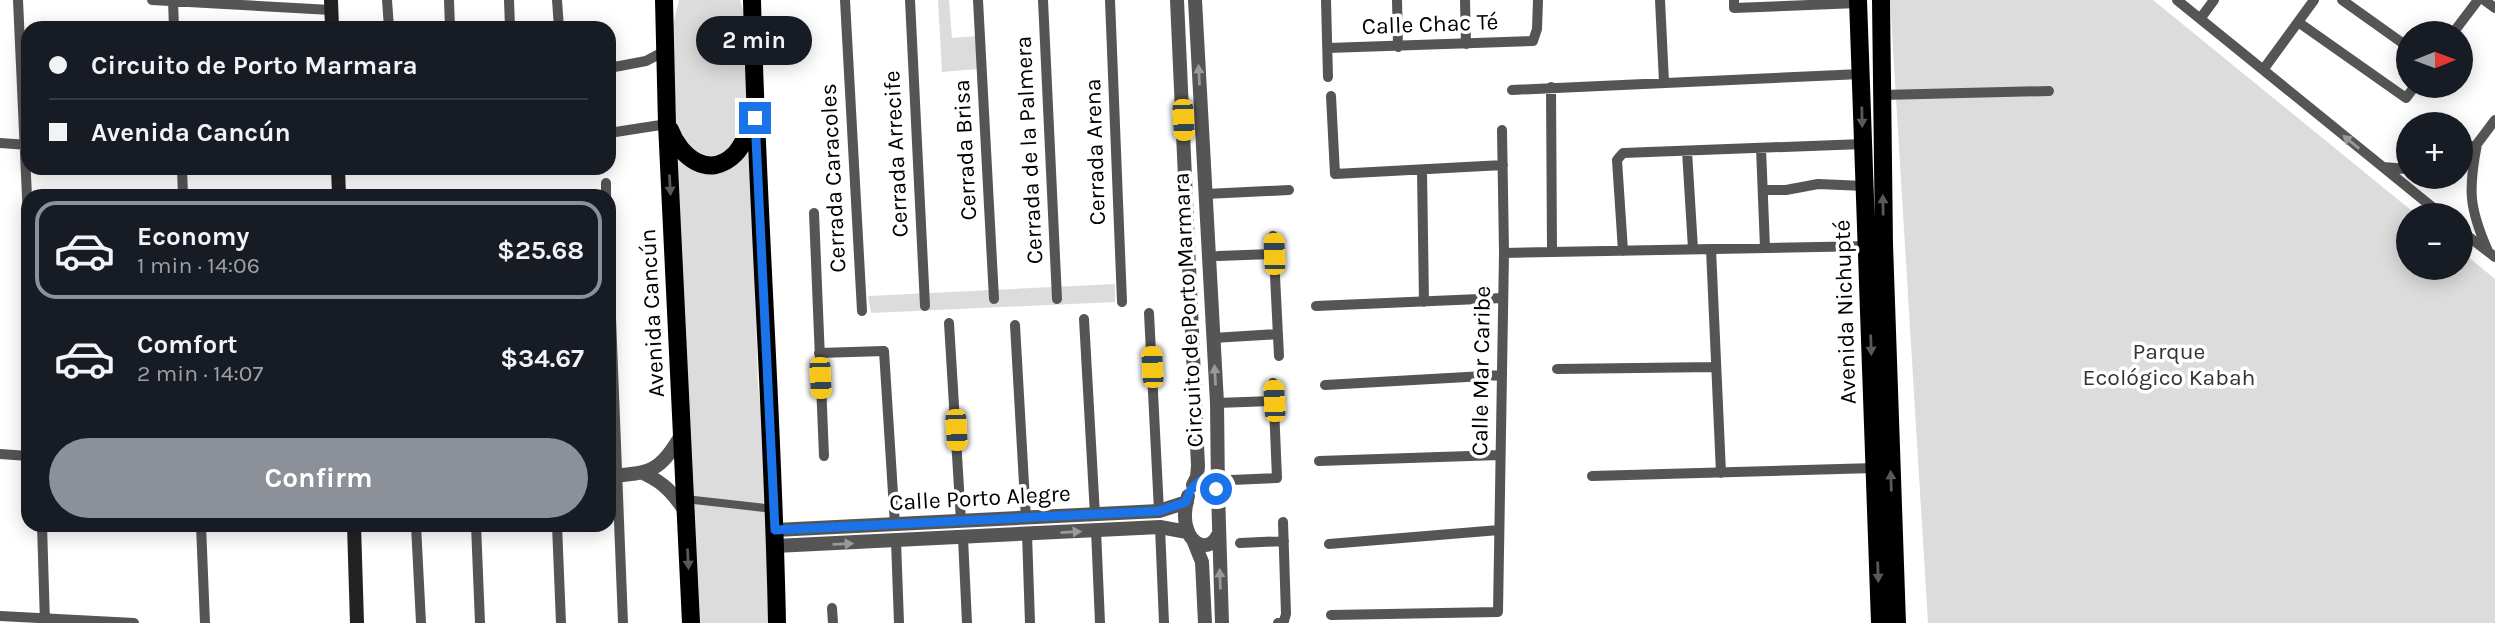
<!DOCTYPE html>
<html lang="en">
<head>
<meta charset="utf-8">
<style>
  body { margin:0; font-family:Karla,sans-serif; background:#242831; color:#f1f3f6; height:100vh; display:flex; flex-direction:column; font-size:26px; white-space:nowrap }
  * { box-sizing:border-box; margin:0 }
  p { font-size:23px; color:#9ea1a6 }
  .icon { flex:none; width:38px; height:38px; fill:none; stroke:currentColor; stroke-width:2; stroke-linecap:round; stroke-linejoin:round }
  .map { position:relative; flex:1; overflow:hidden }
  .details { position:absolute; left:21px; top:189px; width:595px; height:343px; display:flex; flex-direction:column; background:#171b24; border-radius:21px; box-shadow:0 4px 18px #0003 }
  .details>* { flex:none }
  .top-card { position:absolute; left:21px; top:21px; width:595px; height:154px; border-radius:21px; box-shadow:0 4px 18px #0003; display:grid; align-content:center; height:154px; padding:0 28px; background:#171b24 }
  .needle { width:46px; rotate:89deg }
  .controls { position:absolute; left:2396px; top:21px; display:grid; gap:14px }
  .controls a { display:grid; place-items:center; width:77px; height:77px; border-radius:50%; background:#171b24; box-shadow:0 4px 18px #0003; font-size:35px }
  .end { position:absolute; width:32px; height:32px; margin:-16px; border:9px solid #1a73e8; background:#fff; box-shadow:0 0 0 4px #fff }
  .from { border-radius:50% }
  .bubble { position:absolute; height:49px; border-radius:24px; background:#171b24; box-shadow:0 4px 18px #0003; font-size:23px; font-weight:700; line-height:49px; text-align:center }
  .car { position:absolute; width:21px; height:42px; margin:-21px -10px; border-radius:9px; box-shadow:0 0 5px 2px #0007; background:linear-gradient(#f5c518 24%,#345 0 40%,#f5c518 0 76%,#345 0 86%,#f5c518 0) }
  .top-card b { display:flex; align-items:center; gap:24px; height:66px; font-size:26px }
  .top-card b+b { border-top:2px solid #363941 }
  .top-card i { width:18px; height:18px; background:#f1f3f6 }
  ul { padding:12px 0 0; list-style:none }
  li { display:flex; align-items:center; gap:21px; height:98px; margin:0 14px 10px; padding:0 14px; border:4px solid transparent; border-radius:21px }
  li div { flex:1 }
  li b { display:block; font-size:26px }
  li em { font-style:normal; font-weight:700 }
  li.selected { border-color:#8c9099 }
  li>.icon { width:63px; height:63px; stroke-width:1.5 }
  .cta { display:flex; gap:14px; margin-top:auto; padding:14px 28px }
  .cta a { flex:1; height:80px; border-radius:42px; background:#8c9099; color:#fff; font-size:28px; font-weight:700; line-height:80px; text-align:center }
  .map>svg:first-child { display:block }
  .green { fill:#dcdcdc }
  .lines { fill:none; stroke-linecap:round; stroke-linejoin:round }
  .pedestrian { stroke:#555; stroke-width:8 }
  .minor { stroke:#555; stroke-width:10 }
  .tertiary { stroke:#555; stroke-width:14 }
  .secondary { stroke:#222; stroke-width:14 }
  .primary { stroke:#000; stroke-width:18 }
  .oneway { fill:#999 }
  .oneway2 { fill:#595959 }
  .route { stroke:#1a73e8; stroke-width:9 }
  .labels { text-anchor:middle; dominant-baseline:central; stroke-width:7; stroke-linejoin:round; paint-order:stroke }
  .street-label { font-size:23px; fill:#000; stroke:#fff }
  .park-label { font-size:23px; fill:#333; stroke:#fff }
</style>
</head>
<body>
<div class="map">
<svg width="2495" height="623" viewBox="0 0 2495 623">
  <rect width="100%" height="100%" fill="#fff"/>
  <path class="green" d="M679 0H740L747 23 758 386 774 509 776 623H691L684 470 679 187 672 28Z
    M938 0H949L952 38 977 36 978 69 942 72Z
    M1890 0H2153L2417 215H2408V268H2460L2461 251 2495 279V623H1928Z
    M1115 284V302L871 313 868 296Z"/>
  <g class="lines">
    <path class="pedestrian" d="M685 499 774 509"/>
    <path class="minor" d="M18 0 28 219
      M152 0 331 10
      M173 0 174 28
      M387 0 389 28
      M449 0 450 28
      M509 0 510 27
      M557 0 559 28
      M845 0 862 311
      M910 0 925 306
      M978 0 994 299
      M1043 0 1057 299
      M1110 0 1122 302
      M1326 0 1328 77
      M1397 0 1398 47
      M1465 0 1466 44
      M1660 0 1664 82
      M1734 0V8L1858 3
      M2177 0 2442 215
      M2342 0 2408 47
      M2484 0 2495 8
      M2200 19 2214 0
      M2298 22 2406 98 2415 86
      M2453 33 2478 0
      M1328 48 1533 41 1537 29 1538 0
      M609 68 646 61 665 51
      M2263 70 2314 0
      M1551 87 1552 252
      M1512 90 1861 74
      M1882 95 2049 91
      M1331 96 1335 174 1503 165
      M609 133 667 124
      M0 143 28 145
      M2477 144C2468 190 2469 208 2488 251
      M1761 148 1765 248
      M1687 151 1693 249
      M2460 155 2477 144 2495 120
      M2383 167 2408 169
      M182 168 183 196
      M375 170 385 168
      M1422 170 1424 302
      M606 183V196
      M1763 190H1786L1818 184 1865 186
      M462 194V196
      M545 194V196
      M1206 194 1289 190
      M814 213 824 456
      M2460 230 2495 257
      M1273 236 1279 356
      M1711 249 1721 473
      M1623 251 1617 160 1623 153 1863 144
      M1504 253 1871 246
      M1218 256 1274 254
      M609 267 623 623
      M1316 306 1503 298
      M1149 313 1159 511
      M1084 319 1095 515
      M949 323 961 521
      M1015 325 1026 519
      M1213 338 1278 334
      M819 353 884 351 895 525
      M1557 369 1716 367
      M1325 385 1502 375
      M1217 403 1274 401
      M0 454 28 456
      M1319 461 1500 455
      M1592 476 1875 468
      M1231 480 1277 478 1273 383
      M42 525 45 623
      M201 525 205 623
      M416 525 421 623
      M476 525 480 623
      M557 525 561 623
      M1160 527 1164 623
      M1096 530 1100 623
      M1027 534 1030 623
      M963 538 967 623
      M896 541 899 623
      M1240 543 1284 541
      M1329 544 1499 530
      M832 608 833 623
      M1331 615 1498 612 1504 253 1502 130
      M0 616 134 623
      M1278 623 1284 621 1286 614 1283 522"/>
    <path class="tertiary" d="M1177 0 1198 466 1197 477 1193 485
      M1195 0 1217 403 1218 492
      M645 474C664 483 673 493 685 511
      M609 476C652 473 659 472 682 434
      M1213 484 1218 492 1222 623
      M1188 496C1185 507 1183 518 1187 529 1192 546 1210 552 1218 535
      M775 530 1159 511 1187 502
      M1194 542 1202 562 1205 623
      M775 546 1160 527 1187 532"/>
    <path class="secondary" d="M331 0 332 28
      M338 168 339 196
      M354 525 357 623"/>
    <path class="primary" d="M664 0 667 124 691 623
      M752 0C757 208 773 415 777 623
      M1858 0 1880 623
      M1881 0 1884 244 1897 623
      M670 130C680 157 709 180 735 154 744 145 748 130 755 119"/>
  </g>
  <defs><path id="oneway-solid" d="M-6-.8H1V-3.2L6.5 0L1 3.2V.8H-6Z" transform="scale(1.75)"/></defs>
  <g class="oneway">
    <use href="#oneway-solid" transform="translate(1199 75) rotate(-93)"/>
    <use href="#oneway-solid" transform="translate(2351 142) rotate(-141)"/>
    <use href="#oneway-solid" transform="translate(1215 375) rotate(-93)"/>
    <use href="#oneway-solid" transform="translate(1071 532) rotate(-3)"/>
    <use href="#oneway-solid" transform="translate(843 544) rotate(-2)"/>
    <use href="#oneway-solid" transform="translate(1220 579) rotate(-92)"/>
  </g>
  <g class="oneway2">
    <use href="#oneway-solid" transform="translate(1862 117) rotate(89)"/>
    <use href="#oneway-solid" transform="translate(670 185) rotate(87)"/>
    <use href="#oneway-solid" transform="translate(1883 205) rotate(-91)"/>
    <use href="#oneway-solid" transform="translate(1871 345) rotate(88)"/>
    <use href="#oneway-solid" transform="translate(1891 481) rotate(-92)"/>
    <use href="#oneway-solid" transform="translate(688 559) rotate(87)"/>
    <use href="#oneway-solid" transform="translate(1878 572) rotate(88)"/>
  </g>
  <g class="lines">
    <path class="route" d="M755 118 775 530 1159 511 1186 502 1191 489 1200 481 1210 482 1216 489"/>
  </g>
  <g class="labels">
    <g class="street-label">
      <text transform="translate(1430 24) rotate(-2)">Calle Chac Té</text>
      <text transform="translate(965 150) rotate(-93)">Cerrada Brisa</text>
      <text transform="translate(1029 150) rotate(-93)">Cerrada de la Palmera</text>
      <text transform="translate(1095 152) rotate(-92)">Cerrada Arena</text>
      <text transform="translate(896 154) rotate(-93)">Cerrada Arrecife</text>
      <text transform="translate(833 178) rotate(-93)">Cerrada Caracoles</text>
      <text transform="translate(1188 310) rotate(-93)">Circuito de Porto Marmara</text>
      <text transform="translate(1845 312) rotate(-92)">Avenida Nichupté</text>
      <text transform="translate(652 313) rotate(-93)">Avenida Cancún</text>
      <text transform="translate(1481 371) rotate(-89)">Calle Mar Caribe</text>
      <text transform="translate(980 498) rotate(-3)">Calle Porto Alegre</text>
    </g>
    <g class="park-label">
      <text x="2169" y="351">Parque<tspan x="2169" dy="26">Ecológico Kabah</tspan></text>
    </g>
  </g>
</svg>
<div class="controls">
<a><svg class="needle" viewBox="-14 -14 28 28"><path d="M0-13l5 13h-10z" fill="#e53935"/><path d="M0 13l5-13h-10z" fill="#9ea1a6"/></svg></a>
<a>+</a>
<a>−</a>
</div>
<i class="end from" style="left:1216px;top:489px"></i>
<i class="end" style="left:755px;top:118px"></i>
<div class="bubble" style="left:696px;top:16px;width:116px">2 min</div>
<i class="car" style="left:1183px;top:120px;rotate:177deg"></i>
<i class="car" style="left:1274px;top:254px;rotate:358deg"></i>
<i class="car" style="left:1152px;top:367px;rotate:357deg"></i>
<i class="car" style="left:820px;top:378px;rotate:177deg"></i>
<i class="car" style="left:1274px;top:401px;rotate:357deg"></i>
<i class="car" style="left:956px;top:430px;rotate:177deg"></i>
<div class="top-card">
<b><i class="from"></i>Circuito de Porto Marmara</b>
<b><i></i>Avenida Cancún</b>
</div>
<section class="details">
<ul>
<li class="selected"><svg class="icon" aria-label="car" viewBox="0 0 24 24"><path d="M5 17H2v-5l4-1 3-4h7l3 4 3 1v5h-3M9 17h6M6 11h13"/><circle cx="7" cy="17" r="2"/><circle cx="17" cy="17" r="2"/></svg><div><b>Economy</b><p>1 min · 14:06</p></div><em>$25.68</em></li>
<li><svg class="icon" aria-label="car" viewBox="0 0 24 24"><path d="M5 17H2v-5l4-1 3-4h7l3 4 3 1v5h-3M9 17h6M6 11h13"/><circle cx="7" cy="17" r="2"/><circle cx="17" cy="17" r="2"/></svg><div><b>Comfort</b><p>2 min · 14:07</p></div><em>$34.67</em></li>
</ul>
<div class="cta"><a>Confirm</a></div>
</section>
</div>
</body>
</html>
